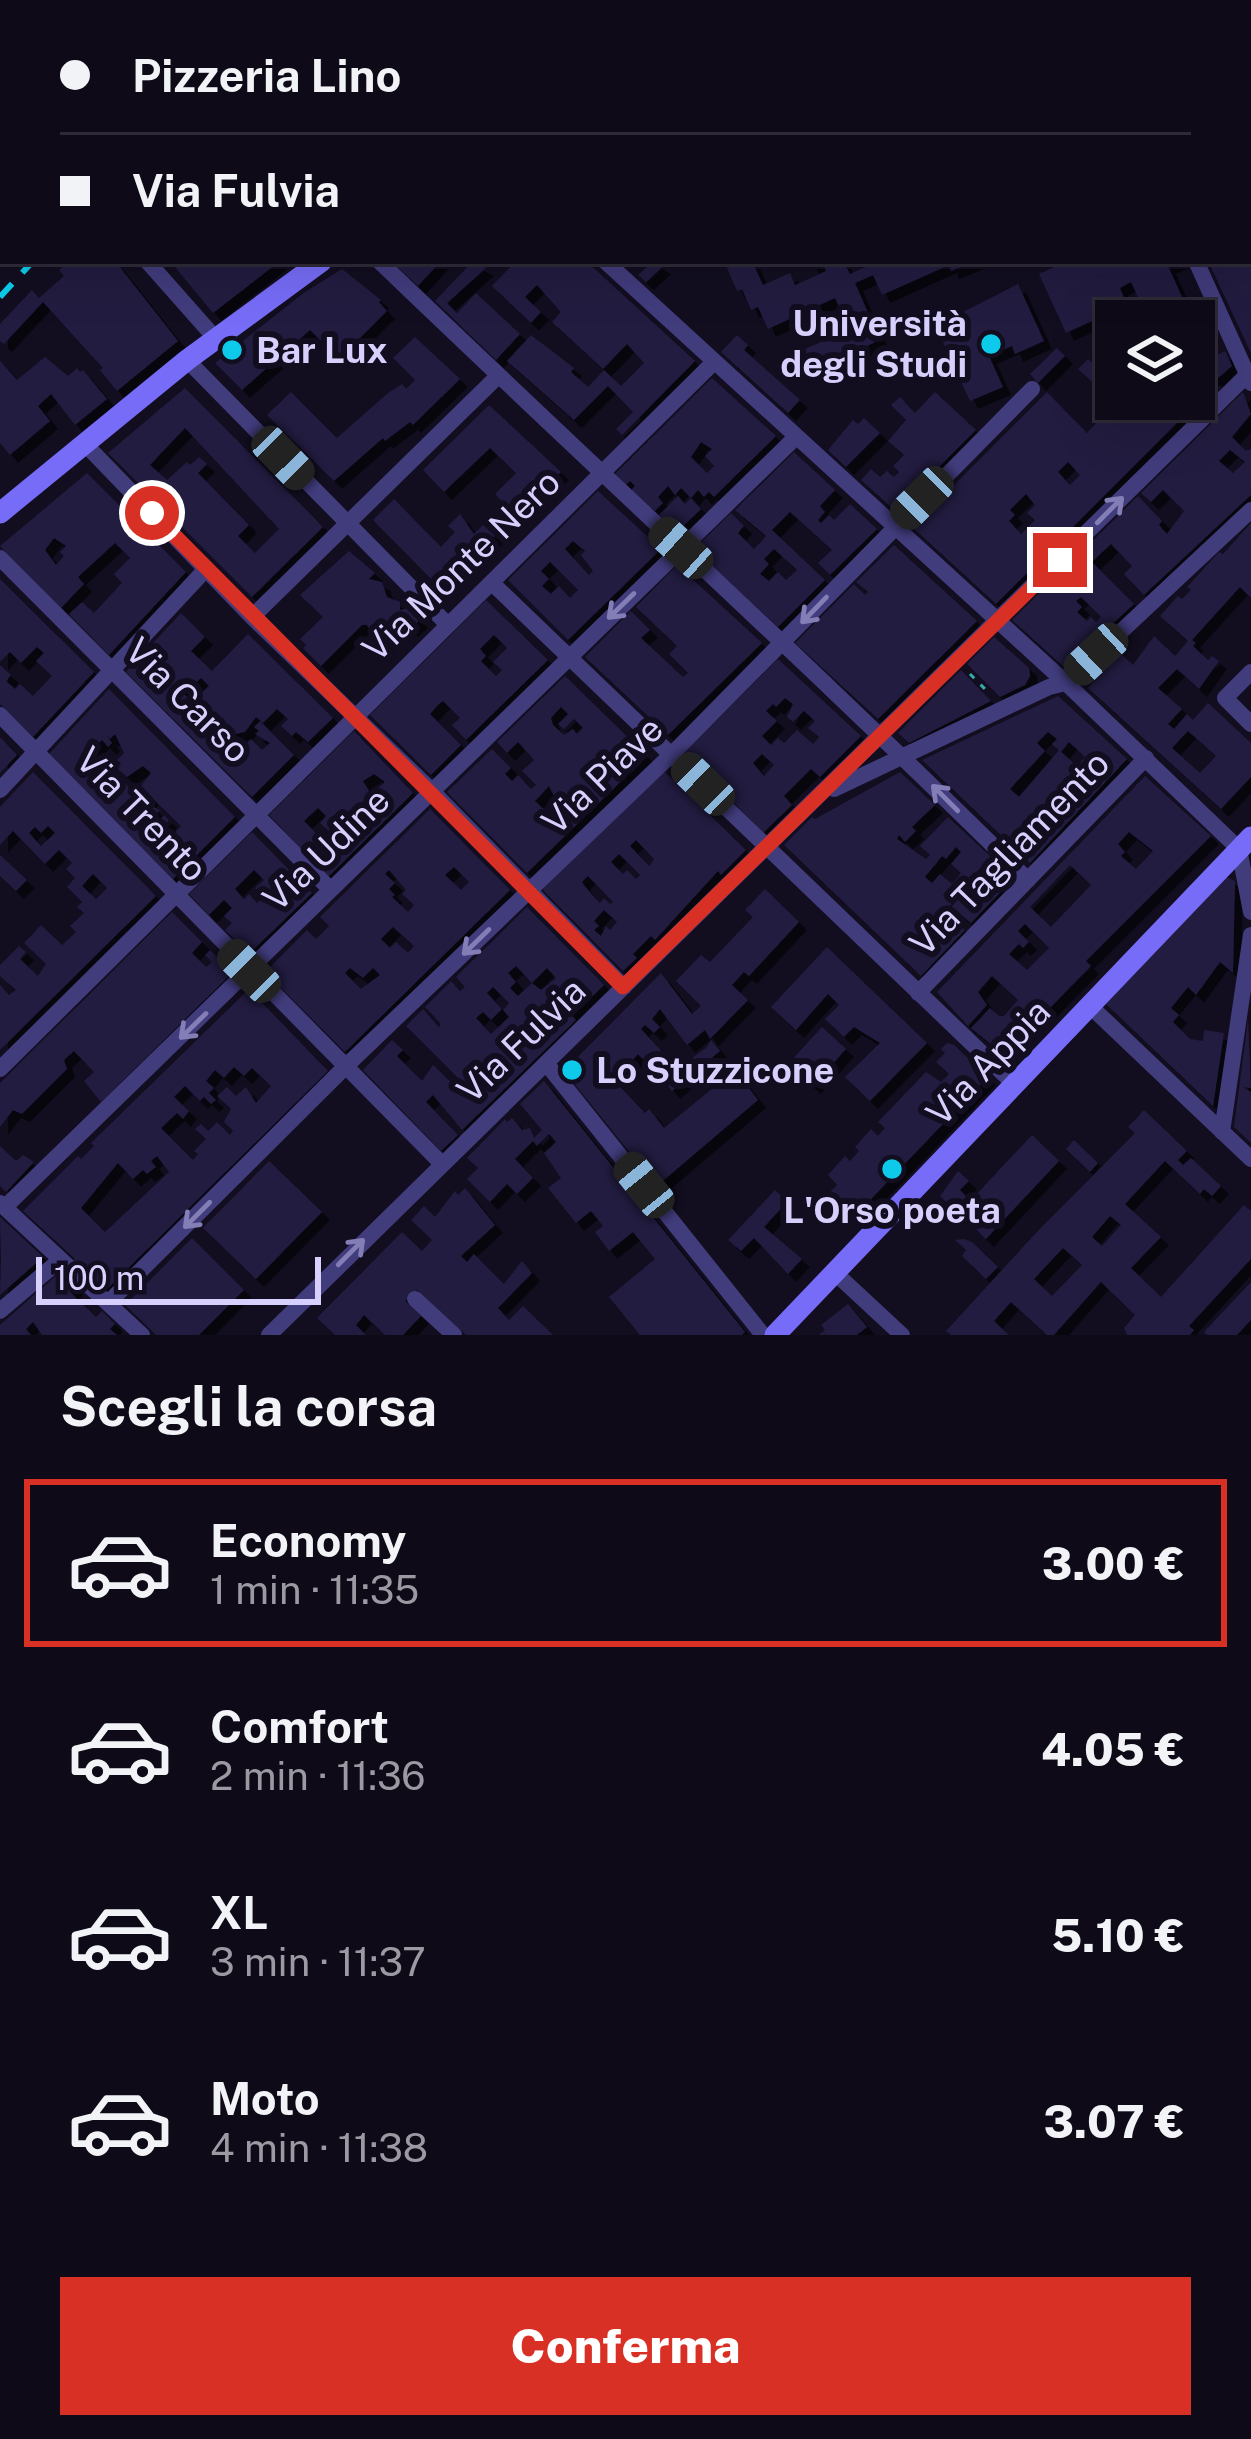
<!DOCTYPE html>
<html lang="it">
<head>
<meta charset="utf-8">
<style>
  body { margin:0; font-family:"Public Sans",sans-serif; background:#1c1825; color:#f1f3f6; height:100vh; display:flex; flex-direction:column; font-size:45px; white-space:nowrap }
  * { box-sizing:border-box; margin:0 }
  p { font-size:39px; color:#9b9aa2 }
  .icon { flex:none; width:66px; height:66px; fill:none; stroke:currentColor; stroke-width:2; stroke-linecap:round; stroke-linejoin:round }
  .map { position:relative; height:1335px; overflow:hidden }
  .panel { display:flex; flex-direction:column; background:#0e0a18; flex:1 }
  .panel>* { flex:none }
  .guide { position:absolute; left:0px; top:0px; width:1251px; height:264px; box-shadow:0 12px 48px #0002,0 0 0 3px #2e2b37; display:grid; align-content:center; height:264px; padding:0 60px; background:#0e0a18 }
  .buttons { position:absolute; left:1095px; top:300px; display:grid; gap:24px }
  .buttons a { display:grid; place-items:center; width:120px; height:120px; border-radius:0px; background:#0e0a18; box-shadow:0 12px 48px #0002,0 0 0 3px #2e2b37; font-size:60px }
  .scale { position:absolute; left:36px; bottom:30px; width:285px; box-sizing:border-box; padding-left:12px; border:6px solid #d7cffc; border-top:0; font-size:33px; line-height:42px; white-space:nowrap; color:#d7cffc; -webkit-text-stroke:9px #120e20; paint-order:stroke }
  .end { position:absolute; width:54px; height:54px; margin:-27px; border:15px solid #d93025; background:#fff; box-shadow:0 0 0 6px #fff }
  .from { border-radius:50% }
  .car { position:absolute; width:36px; height:72px; margin:-36px -18px; border-radius:15px; box-shadow:0 0 9px 3px #0007; background:linear-gradient(#222 24%,#8ab4d8 0 40%,#222 0 76%,#8ab4d8 0 86%,#222 0) }
  .guide b { display:flex; align-items:center; gap:42px; height:114px; font-size:45px }
  .guide b+b { border-top:3px solid #2e2b37 }
  .guide i { width:30px; height:30px; background:#f1f3f6 }
  ul { padding:0; list-style:none }
  li { display:flex; align-items:center; gap:36px; height:168px; margin:0 24px 18px; padding:0 36px; border:6px solid transparent; border-radius:0px }
  li div { flex:1 }
  li b { display:block; font-size:45px }
  li em { font-style:normal; font-weight:800 }
  li.active { border-color:#d93025 }
  li>.icon { width:108px; height:108px; stroke-width:1.5 }
  h2 { padding:0 60px; font-size:54px; line-height:144px }
  .primary-button { display:flex; gap:24px; margin-top:auto; padding:24px 60px }
  .primary-button a { flex:1; height:138px; border-radius:0px; background:#d93025; color:#fff; font-size:48px; font-weight:800; line-height:138px; text-align:center }
  .map>svg:first-child { display:block }
  .building { fill:#241b40; fill-rule:evenodd; filter:url(#shadow) }
  .lines { fill:none; stroke-linecap:round; stroke-linejoin:round }
  .path { stroke:#34abaa; stroke-width:3; stroke-dasharray:6 9; stroke-linecap:butt }
  .lane { stroke:#413c7c; stroke-width:8 }
  .street { stroke:#413c7c; stroke-width:16 }
  .secondary { stroke:#766cf7; stroke-width:21 }
  .rail { stroke:#0dcaeb; stroke-width:6; stroke-dasharray:18 15; stroke-linecap:butt }
  .oneway { stroke:#847eb6 }
  .route { stroke:#d93025; stroke-width:15 }
  .poi-dot { fill:#0dcaeb; stroke:#120e20; stroke-width:4.5 }
  .labels { text-anchor:middle; dominant-baseline:central; stroke-width:12; stroke-linejoin:round; paint-order:stroke }
  .poi-label { font-size:36px; font-weight:bold; fill:#d7cffc; stroke:#120e20; text-anchor:start }
  .street-label { font-size:36px; fill:#d7cffc; stroke:#120e20 }
</style>
</head>
<body>
<div class="map">
<svg width="1251" height="1335" viewBox="0 0 1251 1335">
  <defs>
    <filter id="shadow"><feDropShadow dx="8" dy="8" stdDeviation="0" flood-color="#0009"/></filter>
  </defs>
  <rect width="100%" height="100%" fill="#120e20"/>
  <path class="building" d="M70 261H115L178 341 117 391 100 370 103 368 43 302 4 344 0 341V324L32 290 39 298 64 276 59 270Z
    M170 261H280L213 313Z
    M391 261H441L418 286Z
    M473 261 486 268 447 303 457 313 476 293 520 334 496 360 435 301Z
    M516 261H586L695 361 622 435 616 429 633 412 608 386 574 420 507 361 531 335 574 368 571 372 588 387 604 370 621 386 644 363 627 344 603 369 552 322 561 312 537 285 525 297 541 312 531 323 492 286Z
    M654 261 663 266 646 282 638 275Z
    M730 261H752L763 285 790 273 795 285 826 271 822 262 811 267 809 261H843L850 274 879 261H976L951 271 949 265 882 295 873 275 855 283 880 340 807 373 798 352 840 334 836 324 845 320 835 298 768 329 758 307 751 310 742 289 737 291 727 268 732 266Z
    M1067 261H1179L1168 266 1193 321H1149L1131 282 1120 288 1127 305 1066 333 1039 274Z
    M1208 261H1251V353Z
    M342 269 381 300 379 302 387 311 339 359 310 330 242 390 215 363 305 292Z
    M1018 284 1044 341 1015 354 1012 346 989 356 1003 387 970 401 931 316 956 305 959 314Z
    M1194 322 1210 358 1225 351 1232 366 1217 379 1209 377 1202 363 1194 367Z
    M737 335 748 345 744 350 800 400 788 413 721 352Z
    M415 337 460 379 413 425 410 422 385 441 383 438 334 481 267 415 291 392 337 438 388 393 402 384 406 389 415 380 393 358Z
    M1057 348 1065 356 1038 383 1030 374Z
    M45 357 68 376 77 368 80 372 83 370 107 399 75 425 51 394 38 406 50 421 10 455 0 443V361L17 380Z
    M1088 359 1116 384V399H1131L1138 406 1134 410 1142 417 1160 399H1170L1185 415 996 604 912 527 1047 392 1087 433 1115 403 1078 369ZM1068 462 1080 475 1070 485 1058 472ZM1026 494 1035 505 1027 513 1035 520 1021 534 1009 521 1015 515 1010 510Z
    M712 378 776 436 714 497 709 492 704 497 698 490 691 498 681 488 675 495 668 486 658 497 663 503 655 511 631 490 635 486 630 481 626 485 615 474ZM701 442 712 449 705 456 714 466 707 473 691 457Z
    M185 388 323 527 252 597 108 453ZM185 428 279 529 255 553 238 536 249 525 198 473 207 464 199 457 190 465 187 462 167 480 150 465Z
    M935 392 976 430 895 511 861 480 871 469 880 477 887 471 894 477 899 472 893 466 904 455 888 441 906 420 891 405 900 397 915 413Z
    M1243 392 1251 414 1232 437 1246 451 1251 449V495L1144 595 1124 574 1132 566 1111 544 1092 562 1134 604 1065 668 1012 620 1138 496 1162 521 1159 525 1167 534 1184 511 1163 490 1151 502 1141 493ZM1230 450 1245 462 1233 473 1219 461ZM1081 597 1101 617 1096 622 1091 617 1087 621 1077 612 1082 607 1076 601Z
    M489 405 561 472 516 516 495 494 516 473 490 448 444 492 423 470Z
    M864 418 880 433 846 467 828 450 853 420 858 424Z
    M794 452 835 490 820 506 825 512 818 520 821 523 829 515 834 520 850 504 877 529 830 575 818 563 832 550 790 512 772 530 825 580 778 627 694 549 731 513 744 526 738 533 754 549 766 536 735 510ZM774 549 797 570 786 580 778 572 769 581 760 574 769 564 764 559Z
    M87 473 186 572 109 655 69 614 82 602 94 613 122 583 114 574 130 558 115 543 78 577 84 584 61 608 0 546ZM54 538 66 546 60 552 64 556 56 565 45 550Z
    M598 491 661 549 568 640 508 580ZM573 541 585 551 581 555 593 571 589 575 565 549ZM550 562 578 590 570 598 559 586 551 594 542 586 549 579 541 571Z
    M678 496 685 504 691 498 701 509 677 532 659 515Z
    M394 499 441 547 455 532 448 526 460 514 474 534 483 525 495 536 441 589 373 520Z
    M1251 523V598L1240 587 1192 640 1196 643 1193 646 1208 660 1212 656 1219 661 1199 689 1177 669 1158 688 1182 709 1168 724 1174 729 1187 714 1193 720 1208 703 1251 743V777L1221 809 1088 688 1121 654 1133 665 1154 636 1175 656 1188 641 1160 616 1178 596 1182 599 1191 590 1187 587 1219 552 1223 554ZM1188 731 1216 756 1200 773 1172 748Z
    M894 545 977 621 878 719 795 643 854 584 865 595 868 592 856 582Z
    M349 551 375 573 369 579 382 582 387 597 400 602V610L408 608 420 620 410 629 401 621 380 648 367 625H362L321 666 303 648 306 645 300 639 323 617 300 595Z
    M677 565 762 643 668 735 585 657 631 611 650 630 641 638 683 677 688 673 669 654 677 646 636 607Z
    M0 579 94 672 33 737 0 704V665L11 675 6 681 15 689 20 684 33 696 52 676 36 661 44 653 37 647 21 663 10 652 0 662Z
    M486 600 548 660 466 740 452 725 460 718 443 701 438 705 430 714 461 745 431 775 370 715ZM494 635 507 648 493 662 502 670 496 676 481 661 486 656 480 649Z
    M181 613 205 637 191 651 212 671 248 634 333 718 308 742 296 732 292 736 281 726 288 719 277 709 263 723 256 717 245 732 235 734 233 738 243 747 251 739 262 750 270 743 255 734 259 731 254 727 260 721 294 755 252 797 126 672ZM201 678 209 686 191 702 184 694Z
    M994 637 1029 668 1030 676 1025 685 1000 697 967 664Z
    M778 659 861 736 820 777 811 769 784 796 792 805 763 833 685 752ZM785 698 793 704 787 717 793 722 804 711 815 721 808 728 819 737 813 744 797 730 784 743 778 738 771 745 762 736 777 721 766 711 773 704 776 707ZM762 754 774 765 764 776 753 763Z
    M961 670 991 701 909 743 898 733Z
    M565 676 647 756 527 873 447 792 492 749 511 768 505 774 512 781 518 775 531 789 536 785 522 771 534 760 518 742 507 753 497 742ZM561 707 568 714 558 724 564 729 574 719 583 728 577 734 573 729 564 735 553 725 551 718ZM549 786 558 804 548 813 535 801Z
    M109 689 235 817 173 879 49 754ZM115 734 124 753 117 760 121 763 117 768 127 777 143 766 151 773 133 796 124 780 121 782 106 767 101 772 89 761 93 757 89 753 102 740 108 747 112 743 106 735 110 739ZM151 797 181 826 166 842 157 833 169 820 164 815 157 823 152 818 160 810 145 803Z
    M1058 696 1127 759 1030 863 922 760ZM1048 732 1057 739 1052 744 1061 752 1069 742 1085 757 1077 766 1059 750 1019 797 1010 789 1045 751 1037 743Z
    M354 731 413 793 328 877 269 815ZM374 774 385 782 371 794 363 781ZM318 808 326 816 320 823 332 834 325 842 304 821Z
    M0 737 17 755 0 773Z
    M33 772 156 896 0 1050V985L9 995 16 990 0 976V965L19 946 26 952 20 959 38 976 46 964 24 943 41 925 62 945 76 932 70 926 84 913 77 907 82 902 67 887 75 878 66 869 72 863 59 850 45 864 13 831 0 845V807ZM48 826 55 833 41 846 29 833 35 827 41 833ZM93 874 107 888 96 899 82 886Z
    M665 772 746 850 721 875 718 871 655 940 651 936 633 954 637 958 623 971 543 890 544 886ZM636 840 654 859 649 866 630 846ZM619 854 640 875 636 879 627 870 623 874 611 862ZM588 876 613 902 610 904 604 898 600 903 587 889 582 882ZM604 910 617 922 610 930 606 926 601 936 594 930 599 926 594 921Z
    M900 772 935 805 912 827 916 831 905 842 899 835 897 839 926 859 930 855 920 846 948 817 991 857 959 891 963 895 995 861 1013 879 971 923 951 907 956 902 946 892 943 896 952 904 945 911 965 930 921 976 784 845 812 817 815 819ZM956 847 961 852 951 864 961 873 952 884 940 874 932 883 925 877 942 856 946 859Z
    M1145 776 1211 836 1086 961 1091 966 1004 1055 971 1028 990 1008 999 1016H1004L1018 1000 992 976 978 992 987 1005 968 1026 937 992ZM1129 832 1153 851 1136 869 1121 856 1125 852 1118 844ZM1070 865 1091 885 1051 927 1030 907ZM1025 924 1049 948 1027 970 1009 954 1019 944 1023 948 1029 942 1018 931Z
    M430 809 510 890 345 1052 265 972 307 930 316 939 329 926 320 917ZM454 867 469 882 461 890 445 875ZM389 870 406 890 402 894 414 905 408 912 392 897 395 895 389 889 395 883 385 874ZM393 927 414 946 408 953 396 942 390 948 381 939ZM350 968 363 978 373 968 380 975 361 989 345 973Z
    M252 832 312 893 249 954 225 930 232 923 224 916 232 908 224 900 209 915 189 894ZM254 870 264 880 255 888 264 896 257 903 249 894 244 899 235 889Z
    M0 855 27 880 16 891 0 876Z
    M1227 877 1235 881 1233 973 1220 962 1196 995 1188 987 1171 1008 1179 1015 1173 1022 1190 1039 1203 1041 1204 1030 1224 1033 1213 1106 1106 1004Z
    M765 889 799 922 749 976 744 972 732 985 748 1000 710 1039 705 1030 687 1045 660 1009 652 1019 660 1027 654 1033 645 1025 641 1029 668 1058 654 1071 638 1054 615 1081 645 1113 649 1109 664 1128 735 1070 758 1100 657 1186 564 1071 661 973 692 1014 701 1006 676 981 701 955 710 962 753 917 745 910Z
    M527 907 604 985 572 1016 576 1020 462 1130 433 1095 426 1102 458 1135 441 1151 363 1070 392 1040 403 1050 397 1056 422 1081 433 1065 459 1090 464 1084 406 1026 423 1009 439 1027 441 1024 425 1007 451 981 460 991 465 987 456 977ZM516 966 532 983 547 968 556 978 541 990 532 983 518 996 510 988 516 982 508 973ZM493 987 509 1003 503 1010 509 1017 491 1034 476 1018 483 1012 491 1020 502 1009 487 993Z
    M172 912 202 942 192 953 206 967 212 962 205 955 210 950 232 973 101 1102 84 1081 94 1072 74 1051 64 1060 67 1069 22 1114 13 1110 0 1127V1083Z
    M827 947 927 1043 870 1101 845 1077 880 1043 854 1027 844 1037 825 1019 839 1005 828 994 796 1030 771 1007Z
    M249 989 328 1071 103 1293 71 1263 75 1259 23 1211 78 1156 81 1159 94 1146 91 1143ZM234 1067 244 1076 252 1068 271 1086 256 1103 246 1087 236 1096 227 1087 217 1096 231 1109 224 1122 233 1131 230 1135 217 1122 208 1131 201 1124 195 1129 206 1139 194 1151 198 1154 193 1160 161 1128 177 1113 183 1119 189 1111 174 1097 185 1086 200 1101 204 1097 211 1104 216 1100 209 1093 214 1088 206 1081 215 1070 224 1078ZM157 1156 169 1172 105 1232 81 1208 118 1163 133 1179 143 1170 147 1174 156 1167 151 1161Z
    M1248 1020 1251 1088 1243 1087 1251 1092V1143L1234 1127Z
    M822 1027 846 1049 813 1086 788 1064Z
    M711 1040 720 1051 672 1091 663 1080 707 1047Z
    M947 1043 954 1045 988 1077 852 1219 830 1192 837 1185 828 1175 845 1156 850 1161 859 1151 855 1147 871 1129 878 1136 885 1128 878 1122 926 1072 941 1082 949 1074 936 1062 945 1053 941 1049Z
    M544 1081 745 1332 742 1335H640L609 1297 655 1259 633 1232 609 1251 595 1232 603 1226 591 1211 576 1223 548 1188 561 1178 544 1153 556 1142 549 1134 537 1146 533 1141 515 1159 533 1178 517 1194 507 1184 490 1202 467 1179 478 1168 467 1158 505 1119 507 1122 512 1118 522 1130 530 1128 534 1138 542 1130 520 1104Z
    M1144 1110 1187 1151 1178 1160 1183 1165 1191 1158 1221 1186 1212 1196 1204 1189 1200 1194 1165 1161 1125 1204 1161 1237 1131 1268 1161 1297 1244 1205 1251 1211V1259L1189 1326 1194 1330 1190 1335H1127L1124 1328 1135 1315 1101 1282 1054 1335H1047L1011 1302 994 1321 1009 1335H951L946 1331 1035 1234 1135 1133 1128 1127ZM1110 1216 1121 1225 1102 1246 1092 1237ZM1063 1248 1082 1265 1052 1296 1034 1279Z
    M1032 1135 1059 1161 986 1239 959 1213Z
    M1074 1140 1098 1163 1090 1172 1066 1149Z
    M0 1146 16 1161 23 1155 34 1162 6 1192 0 1186Z
    M269 1161 322 1212 256 1279 203 1228Z
    M958 1171 969 1181 960 1190 968 1198 955 1211 940 1196Z
    M465 1188 495 1225 461 1256 467 1262 474 1254 504 1284 522 1261 532 1273 498 1308 509 1320 523 1306 553 1335H466L417 1290 405 1301 421 1316 403 1335H385L364 1315 356 1325 366 1335H335L317 1318 402 1232 422 1251 432 1240 411 1220 424 1206 435 1217 455 1191 458 1195Z
    M775 1190 787 1202 764 1227 802 1259 788 1274 754 1238 741 1251 728 1240Z
    M0 1217 43 1257 0 1295 1 1259Z
    M192 1238 244 1290 199 1335H156L125 1305Z
    M964 1239 972 1242 998 1267 986 1279 962 1256 966 1250 955 1240Z
    M59 1273 75 1287 70 1292 96 1317 102 1311 115 1324 110 1329 117 1335H42L33 1322 26 1329 31 1335H0V1325Z
    M1251 1282V1320L1237 1335H1207L1204 1332Z
    M848 1304 867 1327 857 1335H819L825 1330 821 1325Z"/>
  <g class="lines">
    <path class="path" d="M1248 81 1251 80
      M970 674 989 693"/>
    <path class="lane" d="M720 0 722 3"/>
    <path class="street" d="M481 0 482 3
      M1085 0 1086 3
      M1136 0 1137 3
      M1194 3 1200 0
      M1248 207 1251 206
      M147 261 216 339
      M379 261C594 468 816 670 1028 880
      M605 261 1066 683 1239 849 1251 912
      M1196 261 1251 383
      M187 360 448 625
      M85 444 252 617 432 791 624 987
      M0 558 330 889
      M492 583 1013 1083
      M252 617 498 376
      M1251 672 1225 698 1251 724
      M0 715 441 1163
      M834 789 1049 687 1066 683 1251 510
      M0 790 206 569
      M918 993 1146 758
      M1089 1005 1251 1159
      M546 1063 763 1335
      M0 1069 714 362
      M1222 1132 1251 935
      M0 1203 142 1335
      M5 1207 796 437
      M834 1272 902 1335
      M415 1299 454 1335
      M108 1303 345 1067 672 754 1032 389
      M0 1311 60 1260
      M269 1335 1246 376"/>
    <path class="secondary" d="M758 3 763 0
      M0 513 187 360 322 261
      M775 1335 1251 837"/>
    <path class="rail" d="M248 3 251 0
      M280 3 282 0
      M0 262 3 258
      M0 297 33 261"/>
  </g>
  <defs><path id="oneway-shaft" d="M-6 0H5M1.5-3L5.5 0L1.5 3" fill="none" stroke-width="1.6" stroke-linecap="round" stroke-linejoin="round" transform="scale(3)"/></defs>
  <g class="oneway">
    <use href="#oneway-shaft" transform="translate(1110 510) rotate(-45)"/>
    <use href="#oneway-shaft" transform="translate(621 606) rotate(136)"/>
    <use href="#oneway-shaft" transform="translate(814 610) rotate(134)"/>
    <use href="#oneway-shaft" transform="translate(945 798) rotate(-135)"/>
    <use href="#oneway-shaft" transform="translate(476 942) rotate(136)"/>
    <use href="#oneway-shaft" transform="translate(193 1026) rotate(136)"/>
    <use href="#oneway-shaft" transform="translate(197 1215) rotate(135)"/>
    <use href="#oneway-shaft" transform="translate(351 1252) rotate(-45)"/>
  </g>
  <g class="lines">
    <path class="route" d="M152 513 623 987 1060 560"/>
  </g>
  <g class="poi-dot">
    <circle cx="991" cy="344" r="12"/>
    <circle cx="232" cy="350" r="12"/>
    <circle cx="572" cy="1070" r="12"/>
    <circle cx="892" cy="1169" r="12"/>
  </g>
  <g class="labels">
    <g class="poi-label">
      <text x="967" y="323" text-anchor="end">Università<tspan x="967" dy="41">degli Studi</tspan></text>
      <text x="256" y="350">Bar Lux</text>
      <text x="596" y="1070">Lo Stuzzicone</text>
      <text x="892" y="1210" text-anchor="middle">L'Orso poeta</text>
    </g>
    <g class="street-label">
      <text transform="translate(461 565) rotate(-44)">Via Monte Nero</text>
      <text transform="translate(188 700) rotate(45)">Via Carso</text>
      <text transform="translate(602 775) rotate(-44)">Via Piave</text>
      <text transform="translate(142 814) rotate(46)">Via Trento</text>
      <text transform="translate(326 849) rotate(-44)">Via Udine</text>
      <text transform="translate(1009 853) rotate(-46)">Via Tagliamento</text>
      <text transform="translate(521 1040) rotate(-44)">Via Fulvia</text>
      <text transform="translate(988 1062) rotate(-46)">Via Appia</text>
    </g>
  </g>
</svg>
<div class="buttons">
<a><svg class="icon" aria-label="layers" viewBox="0 0 24 24"><path d="M12 4l9 5-9 5-9-5zM3 14l9 5 9-5"/></svg></a>
</div>
<div class="scale">100 m</div>
<i class="end from" style="left:152px;top:513px"></i>
<i class="end" style="left:1060px;top:560px"></i>
<i class="car" style="left:283px;top:458px;rotate:136deg"></i>
<i class="car" style="left:922px;top:498px;rotate:225deg"></i>
<i class="car" style="left:681px;top:548px;rotate:312deg"></i>
<i class="car" style="left:1096px;top:654px;rotate:227deg"></i>
<i class="car" style="left:703px;top:784px;rotate:314deg"></i>
<i class="car" style="left:249px;top:971px;rotate:315deg"></i>
<i class="car" style="left:644px;top:1185px;rotate:321deg"></i>
<div class="guide">
<b><i class="from"></i>Pizzeria Lino</b>
<b><i></i>Via Fulvia</b>
</div>
</div>
<section class="panel">
<h2>Scegli la corsa</h2>
<ul>
<li class="active"><svg class="icon" aria-label="car" viewBox="0 0 24 24"><path d="M5 17H2v-5l4-1 3-4h7l3 4 3 1v5h-3M9 17h6M6 11h13"/><circle cx="7" cy="17" r="2"/><circle cx="17" cy="17" r="2"/></svg><div><b>Economy</b><p>1 min · 11:35</p></div><em>3.00 €</em></li>
<li><svg class="icon" aria-label="car" viewBox="0 0 24 24"><path d="M5 17H2v-5l4-1 3-4h7l3 4 3 1v5h-3M9 17h6M6 11h13"/><circle cx="7" cy="17" r="2"/><circle cx="17" cy="17" r="2"/></svg><div><b>Comfort</b><p>2 min · 11:36</p></div><em>4.05 €</em></li>
<li><svg class="icon" aria-label="car" viewBox="0 0 24 24"><path d="M5 17H2v-5l4-1 3-4h7l3 4 3 1v5h-3M9 17h6M6 11h13"/><circle cx="7" cy="17" r="2"/><circle cx="17" cy="17" r="2"/></svg><div><b>XL</b><p>3 min · 11:37</p></div><em>5.10 €</em></li>
<li><svg class="icon" aria-label="car" viewBox="0 0 24 24"><path d="M5 17H2v-5l4-1 3-4h7l3 4 3 1v5h-3M9 17h6M6 11h13"/><circle cx="7" cy="17" r="2"/><circle cx="17" cy="17" r="2"/></svg><div><b>Moto</b><p>4 min · 11:38</p></div><em>3.07 €</em></li>
</ul>
<div class="primary-button"><a>Conferma</a></div>
</section>
</body>
</html>
